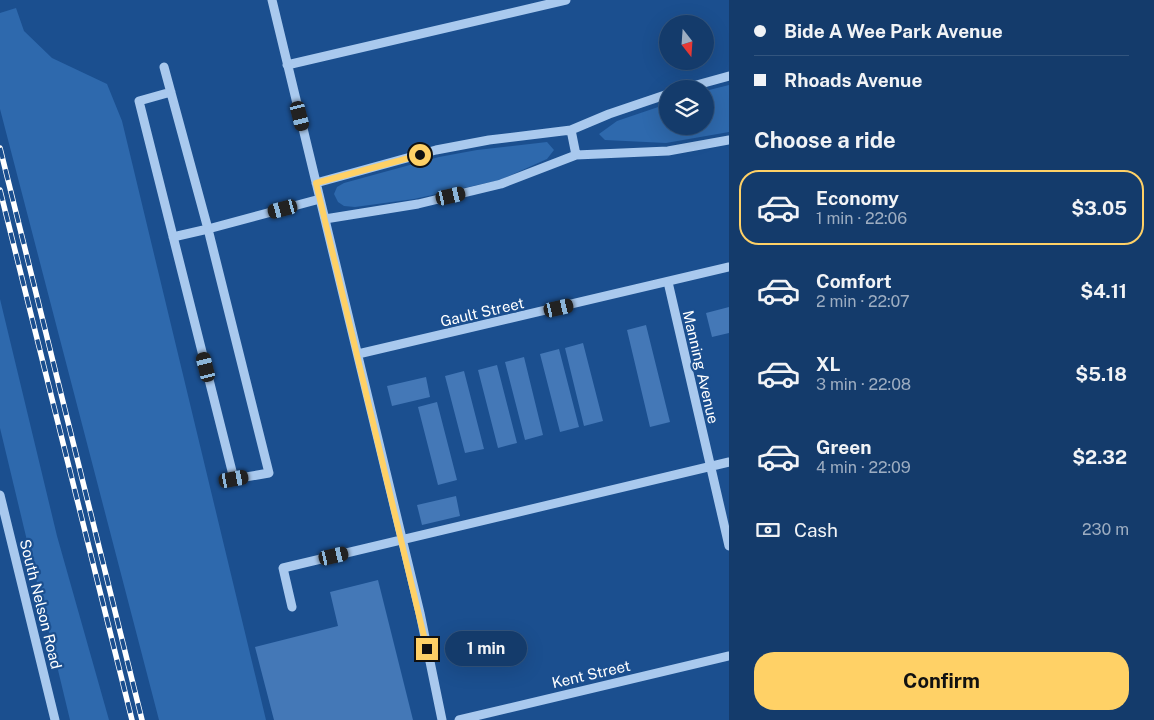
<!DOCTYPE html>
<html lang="en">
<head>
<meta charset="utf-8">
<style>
  body { margin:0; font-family:"Public Sans",sans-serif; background:#214673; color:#f1f3f6; height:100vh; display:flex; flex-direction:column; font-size:19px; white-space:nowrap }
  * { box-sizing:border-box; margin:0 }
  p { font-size:16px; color:#9dadc1 }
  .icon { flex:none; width:28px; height:28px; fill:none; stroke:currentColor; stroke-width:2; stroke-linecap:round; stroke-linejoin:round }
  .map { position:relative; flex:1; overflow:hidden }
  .panel { display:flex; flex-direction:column; background:#143b6b; width:425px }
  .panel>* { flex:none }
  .guide { display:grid; align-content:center; height:110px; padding:0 25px; background:#143b6b }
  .needle { width:32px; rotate:163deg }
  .controls { position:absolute; left:659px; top:15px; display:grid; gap:10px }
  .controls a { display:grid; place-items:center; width:55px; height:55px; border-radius:50%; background:#143b6b; box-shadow:0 5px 20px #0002,0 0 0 1px #33557e; font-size:25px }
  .end { position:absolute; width:22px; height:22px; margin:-11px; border:6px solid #ffd166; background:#111; box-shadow:0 0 0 2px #111 }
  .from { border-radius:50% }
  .bubble { position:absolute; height:35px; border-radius:18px; background:#143b6b; box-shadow:0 5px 20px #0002,0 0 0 1px #33557e; font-size:16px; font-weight:700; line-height:35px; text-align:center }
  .car { position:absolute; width:15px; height:30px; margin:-15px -8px; border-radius:6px; box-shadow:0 0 4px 1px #0007; background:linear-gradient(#222 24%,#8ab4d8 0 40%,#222 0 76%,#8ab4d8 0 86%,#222 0) }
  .guide b { display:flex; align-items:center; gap:18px; height:48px; font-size:19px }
  .guide b+b { border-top:1px solid #33557e }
  .guide i { width:12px; height:12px; background:#f1f3f6 }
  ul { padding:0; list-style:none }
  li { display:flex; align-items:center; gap:15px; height:75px; margin:0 10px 8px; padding:0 15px; border:2px solid transparent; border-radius:20px }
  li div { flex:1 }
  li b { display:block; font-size:19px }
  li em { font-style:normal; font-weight:700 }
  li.current { border-color:#ffd166 }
  li>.icon { width:45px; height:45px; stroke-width:1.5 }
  h2 { padding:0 25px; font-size:22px; line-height:60px }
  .pay { display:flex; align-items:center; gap:12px; height:55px; padding:0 25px; font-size:19px }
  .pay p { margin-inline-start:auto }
  .action { display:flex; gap:10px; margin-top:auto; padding:10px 25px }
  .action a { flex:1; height:58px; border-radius:20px; background:#ffd166; color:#111; font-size:20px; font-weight:700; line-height:58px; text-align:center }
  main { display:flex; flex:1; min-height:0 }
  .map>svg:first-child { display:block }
  .green { fill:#2e69ad }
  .building { fill:#4478b7 }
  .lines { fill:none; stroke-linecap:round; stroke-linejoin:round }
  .minor { stroke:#a9c9ee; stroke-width:9 }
  .rail-casing { stroke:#fff; stroke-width:5.5 }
  .rail { stroke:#1b4f8f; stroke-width:4; stroke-dasharray:11; stroke-linecap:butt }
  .route { stroke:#ffd166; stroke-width:6 }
  .labels { text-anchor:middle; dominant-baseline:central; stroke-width:4.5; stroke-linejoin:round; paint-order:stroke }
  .street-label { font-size:15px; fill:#fff; stroke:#1b4f8f }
</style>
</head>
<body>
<main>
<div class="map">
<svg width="729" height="720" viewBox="0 0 729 720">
  <rect width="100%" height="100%" fill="#1b4f8f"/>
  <path class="green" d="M16 8 24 31 52 58 107 84 122 121 266 720H159L0 109V13Z
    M729 85V132L666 143 605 140 599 134 617 121 667 104 668 126H705V91Z
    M547 142 554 150 547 159 500 180 414 199 355 207 344 206 338 202 334 194 337 187 344 183 439 157 477 150Z
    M0 299 57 536 109 720H70L0 428Z"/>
  <path class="building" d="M729 307V333L712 337 706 313Z
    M646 325 670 422 650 427 627 330Z
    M583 343 603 421 584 426 565 348Z
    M559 349 579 427 560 432 540 354Z
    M524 357 543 435 525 440 505 362Z
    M497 365 517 443 498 448 478 370Z
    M464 371 484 449 465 453 445 376Z
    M426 377 430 397 392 406 387 386Z
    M437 402 457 480 438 485 418 407Z
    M456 496 460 516 422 525 417 505Z
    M378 580 413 720H274L255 647 338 626 330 592Z"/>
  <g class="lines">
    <path class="minor" d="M272 0 420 613 442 720
      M287 65 566 0
      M164 67 208 229 320 199
      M682 89 729 76
      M171 92 139 101 234 479 269 473 208 229 173 237
      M571 130 576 155
      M316 183 436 150 489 140 571 130 609 114 668 94
      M325 219 418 204 501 184 576 155 668 151 729 140
      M668 282 729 546
      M358 354 729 267
      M0 495 55 720
      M292 607 283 568 729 462
      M459 720 729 656"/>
    <defs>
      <path id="rail" d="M0 148 142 720
        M0 190 132 720"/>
    </defs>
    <use href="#rail" class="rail-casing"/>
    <use href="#rail" class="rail"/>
  </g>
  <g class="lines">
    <path class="route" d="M420 155 316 183 427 649"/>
  </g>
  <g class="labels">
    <g class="street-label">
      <text transform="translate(482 312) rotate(-13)">Gault Street</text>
      <text transform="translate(701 367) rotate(77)">Manning Avenue</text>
      <text transform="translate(41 604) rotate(76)">South Nelson Road</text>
      <text transform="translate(591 674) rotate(-13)">Kent Street</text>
    </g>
  </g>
</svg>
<div class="controls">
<a><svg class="needle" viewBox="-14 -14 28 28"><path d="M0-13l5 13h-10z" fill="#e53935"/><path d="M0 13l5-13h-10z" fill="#9dadc1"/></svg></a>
<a><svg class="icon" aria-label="layers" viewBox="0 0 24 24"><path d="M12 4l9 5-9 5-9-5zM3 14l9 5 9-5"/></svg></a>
</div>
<i class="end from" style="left:420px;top:155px"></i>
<i class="end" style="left:427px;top:649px"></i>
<div class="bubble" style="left:445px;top:631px;width:82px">1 min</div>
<i class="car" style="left:300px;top:116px;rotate:166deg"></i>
<i class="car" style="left:451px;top:196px;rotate:77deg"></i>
<i class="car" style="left:283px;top:209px;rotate:255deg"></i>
<i class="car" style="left:559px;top:308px;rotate:77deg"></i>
<i class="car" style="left:206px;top:367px;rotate:346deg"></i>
<i class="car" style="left:234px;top:479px;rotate:80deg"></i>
<i class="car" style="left:334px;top:556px;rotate:77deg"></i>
</div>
<section class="panel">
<div class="guide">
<b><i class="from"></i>Bide A Wee Park Avenue</b>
<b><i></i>Rhoads Avenue</b>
</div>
<h2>Choose a ride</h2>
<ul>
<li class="current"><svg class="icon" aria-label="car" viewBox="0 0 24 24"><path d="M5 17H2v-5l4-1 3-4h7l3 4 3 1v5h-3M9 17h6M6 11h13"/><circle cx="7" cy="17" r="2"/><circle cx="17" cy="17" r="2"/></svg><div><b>Economy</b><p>1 min · 22:06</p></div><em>$3.05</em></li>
<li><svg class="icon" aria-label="car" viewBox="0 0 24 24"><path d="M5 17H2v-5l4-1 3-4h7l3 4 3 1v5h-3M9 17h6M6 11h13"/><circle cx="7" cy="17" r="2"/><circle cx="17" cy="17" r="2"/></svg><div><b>Comfort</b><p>2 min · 22:07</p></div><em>$4.11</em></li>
<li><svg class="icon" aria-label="car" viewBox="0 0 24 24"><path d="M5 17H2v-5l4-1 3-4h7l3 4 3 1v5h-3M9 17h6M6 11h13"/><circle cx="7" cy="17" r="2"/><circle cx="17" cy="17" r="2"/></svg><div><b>XL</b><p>3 min · 22:08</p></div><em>$5.18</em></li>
<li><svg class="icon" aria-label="car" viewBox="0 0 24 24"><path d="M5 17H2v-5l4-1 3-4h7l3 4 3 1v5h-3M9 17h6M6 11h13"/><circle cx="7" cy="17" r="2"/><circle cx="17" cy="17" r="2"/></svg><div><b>Green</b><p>4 min · 22:09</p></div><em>$2.32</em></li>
</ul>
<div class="pay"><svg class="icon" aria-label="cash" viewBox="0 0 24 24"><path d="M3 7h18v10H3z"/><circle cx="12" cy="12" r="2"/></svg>Cash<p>230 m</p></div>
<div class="action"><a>Confirm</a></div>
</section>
</main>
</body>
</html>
